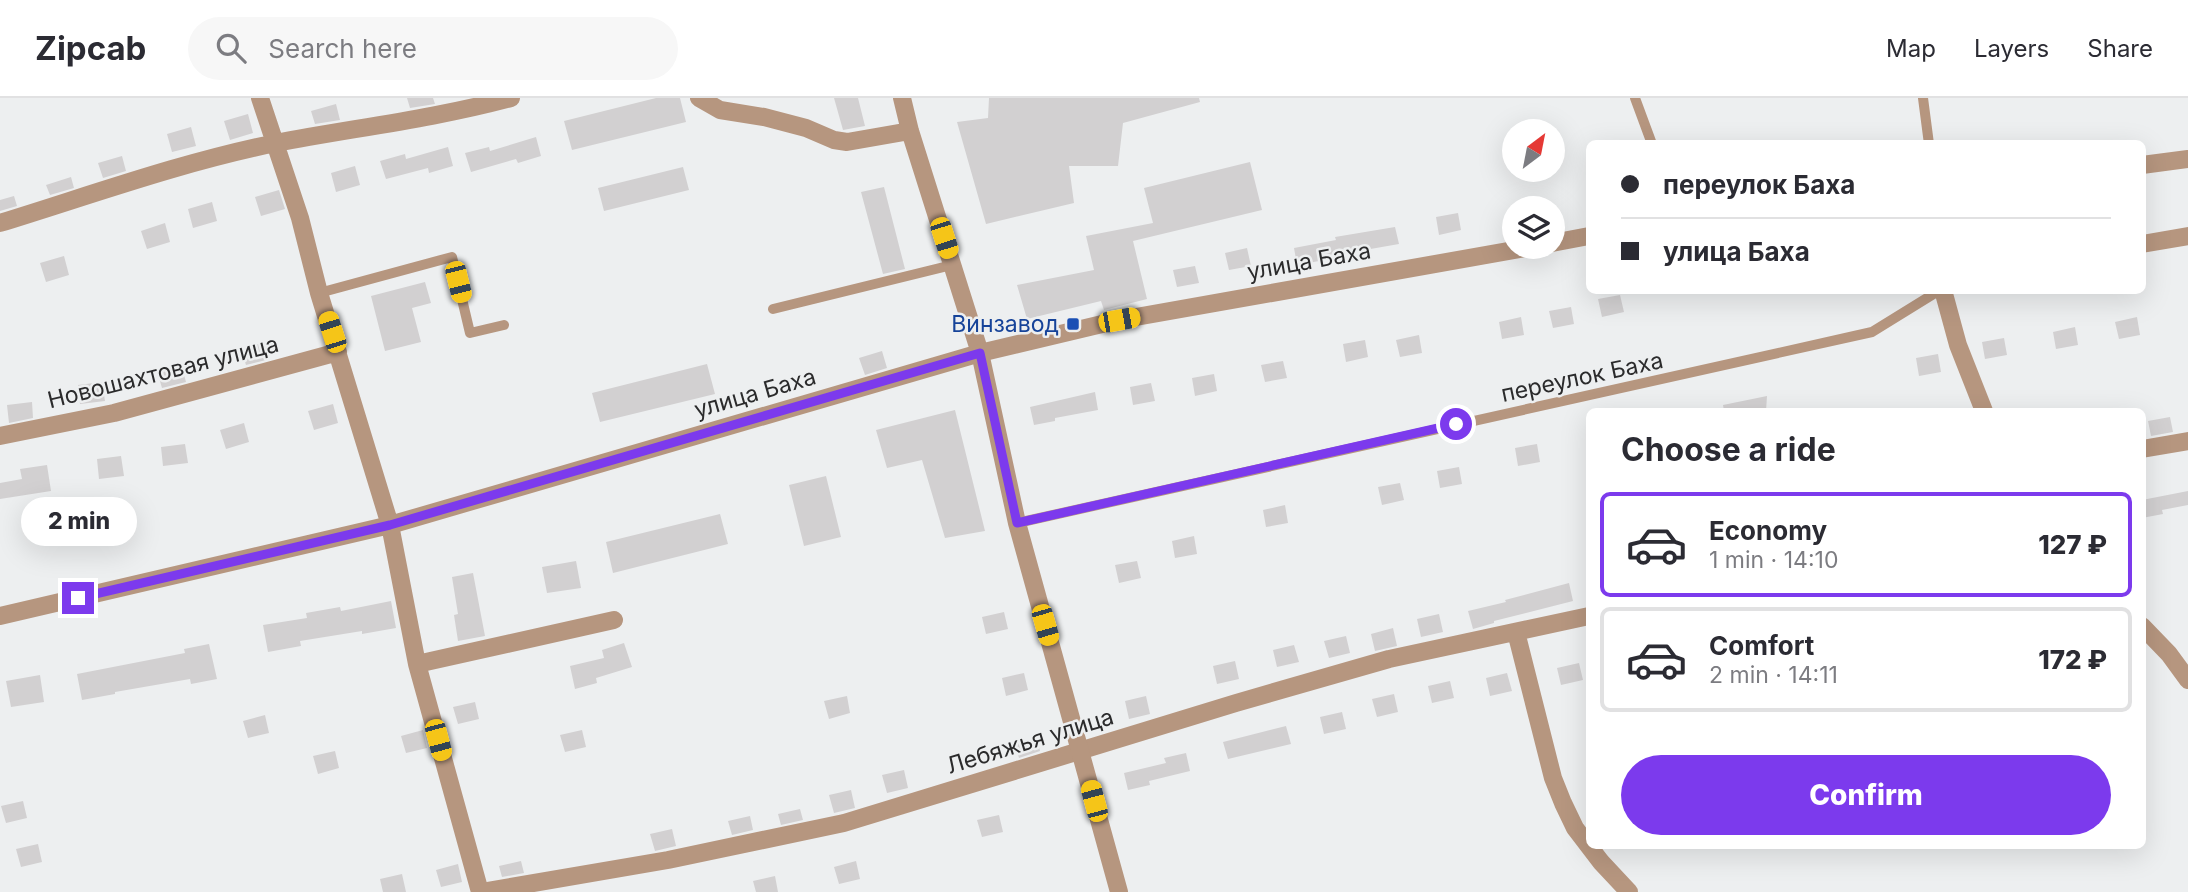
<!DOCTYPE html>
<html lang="en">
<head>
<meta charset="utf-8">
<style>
  body { margin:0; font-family:Inter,sans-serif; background:#f7f7f7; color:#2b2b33; height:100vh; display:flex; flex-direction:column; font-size:26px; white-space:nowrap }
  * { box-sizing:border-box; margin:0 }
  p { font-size:23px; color:#7c7c81 }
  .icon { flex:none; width:38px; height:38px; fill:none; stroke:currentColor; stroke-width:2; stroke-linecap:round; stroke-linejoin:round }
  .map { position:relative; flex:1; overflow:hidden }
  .sheet { position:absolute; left:1586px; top:310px; width:560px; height:441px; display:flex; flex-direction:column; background:#fff; border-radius:10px; box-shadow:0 7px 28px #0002 }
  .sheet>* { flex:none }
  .guide { position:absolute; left:1586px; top:42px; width:560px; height:154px; border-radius:10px; box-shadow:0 7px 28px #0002; display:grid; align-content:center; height:154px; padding:0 35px; background:#fff }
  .needle { width:46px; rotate:32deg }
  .buttons { position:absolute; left:1502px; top:21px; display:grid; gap:14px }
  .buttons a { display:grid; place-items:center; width:63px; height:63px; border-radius:50%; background:#fff; box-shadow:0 7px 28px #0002; font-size:35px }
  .end { position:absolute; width:32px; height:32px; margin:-16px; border:9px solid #7c3aed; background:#fff; box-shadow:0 0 0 4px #fff }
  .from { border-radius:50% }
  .bubble { position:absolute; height:49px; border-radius:24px; background:#fff; box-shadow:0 7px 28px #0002; font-size:23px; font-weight:800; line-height:49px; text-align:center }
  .car { position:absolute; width:21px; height:42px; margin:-21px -10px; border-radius:9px; box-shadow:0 0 5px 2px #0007; background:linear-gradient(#f5c518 24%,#345 0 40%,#f5c518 0 76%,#345 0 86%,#f5c518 0) }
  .guide b { display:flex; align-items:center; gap:24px; height:66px; font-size:26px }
  .guide b+b { border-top:2px solid #e1e1e2 }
  .guide i { width:18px; height:18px; background:#2b2b33 }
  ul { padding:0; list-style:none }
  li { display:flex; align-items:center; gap:21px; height:105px; margin:0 14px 10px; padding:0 21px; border:4px solid #e1e1e2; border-radius:10px }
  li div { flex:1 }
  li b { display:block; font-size:26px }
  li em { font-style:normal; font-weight:800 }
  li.selected { border-color:#7c3aed }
  li>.icon { width:63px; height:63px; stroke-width:1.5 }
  h2 { padding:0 35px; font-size:32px; line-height:84px }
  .button { display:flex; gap:14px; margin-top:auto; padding:14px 35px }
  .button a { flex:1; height:80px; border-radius:42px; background:#7c3aed; color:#fff; font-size:28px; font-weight:800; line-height:80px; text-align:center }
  header { display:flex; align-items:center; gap:42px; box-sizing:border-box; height:98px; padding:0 35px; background:#fff; border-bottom:2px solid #e1e1e2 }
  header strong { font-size:33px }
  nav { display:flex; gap:38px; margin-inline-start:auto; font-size:24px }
  .search { width:490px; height:63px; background:#f7f7f7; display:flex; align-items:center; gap:18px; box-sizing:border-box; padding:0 24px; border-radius:38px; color:#7c7c81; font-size:26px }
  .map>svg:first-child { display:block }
  .building { fill:#d2d0d1 }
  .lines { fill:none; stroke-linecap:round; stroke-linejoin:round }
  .service { stroke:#b6967f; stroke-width:10 }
  .minor { stroke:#b6967f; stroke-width:18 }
  .tertiary { stroke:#b6967f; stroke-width:18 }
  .route { stroke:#7c3aed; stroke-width:9 }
  .transit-dot { fill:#1a4fb4; stroke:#edeff0; stroke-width:2.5 }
  .labels { text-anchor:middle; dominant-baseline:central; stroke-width:5; stroke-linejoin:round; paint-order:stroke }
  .street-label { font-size:23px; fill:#2b2b2c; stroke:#edeff0 }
  .transit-label { font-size:23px; fill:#164399; stroke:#edeff0; text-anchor:end }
</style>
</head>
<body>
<header>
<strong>Zipcab</strong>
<div class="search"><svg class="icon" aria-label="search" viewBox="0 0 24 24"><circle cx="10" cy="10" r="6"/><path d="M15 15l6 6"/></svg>Search here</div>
<nav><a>Map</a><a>Layers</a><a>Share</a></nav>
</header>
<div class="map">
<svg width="2188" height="794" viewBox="0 0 2188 794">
  <rect width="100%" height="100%" fill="#edeff0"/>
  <path class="building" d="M407 0H433L435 6 410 10Z
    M656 0H680L686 24 572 52 564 23Z
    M834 0H858L865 28 843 32Z
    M989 0H1199L1200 4 1123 25 1118 68H1069L1074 105 986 126 957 24 988 20Z
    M336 6 340 22 315 26 311 13Z
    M248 16 253 35 230 42 224 23Z
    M191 29 196 48 172 54 167 36Z
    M536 39 541 58 518 65 516 61 471 74 465 55 489 49 490 53Z
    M448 49 453 68 429 75 428 70 386 81 380 63 405 56 406 61Z
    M122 58 126 73 103 80 98 65Z
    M1250 64 1262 112 1133 143 1147 201 1104 212 1101 203 1027 221 1017 187 1094 172 1086 138 1153 125 1144 90Z
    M355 68 360 87 336 94 331 75Z
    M683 69 689 92 604 113 598 90Z
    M71 79 74 90 50 97 46 87Z
    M884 89 905 171 883 176 861 94Z
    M279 92 285 111 261 118 255 99Z
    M14 98 17 108 0 113V102Z
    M212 104 217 123 193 130 188 111Z
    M1458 115 1461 132 1439 137 1436 119Z
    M165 125 170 144 147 151 141 133Z
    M1395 129 1399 146 1319 160V163L1297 167 1294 150 1336 142 1335 139Z
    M1247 150 1251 168 1229 172 1225 155Z
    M64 158 69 177 46 184 40 165Z
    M1195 168 1199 185 1177 189 1173 172Z
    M425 184 431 205 412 210 421 244 385 253 371 198Z
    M1620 197 1624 214 1602 219 1598 201Z
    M1571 209 1574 226 1553 230 1549 213Z
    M1521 219 1524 237 1502 241 1499 224Z
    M2137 219 2140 237 2119 241 2115 224Z
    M2075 229 2078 247 2056 251 2053 234Z
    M1419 237 1422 255 1400 259 1396 242Z
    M2004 240 2007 257 1985 261 1982 244Z
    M1365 242 1368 259 1346 264 1343 246Z
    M265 244 270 261 246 267 241 251Z
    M882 253 887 270 865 277 859 260Z
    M1938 256 1941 274 1919 278 1916 260Z
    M1283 263 1287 280 1265 284 1261 267Z
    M181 266 186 284 162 290 157 273Z
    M707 266 715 296 600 324 592 295Z
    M1214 276 1217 293 1195 298 1192 280Z
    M102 284 105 303 80 306 78 287Z
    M1151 285 1155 303 1133 307 1130 289Z
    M1095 294 1098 312 1055 320V323L1034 327 1030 309Z
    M1767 298 1766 313H1724L1723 307Z
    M32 304 33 320 9 325 7 307Z
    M333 306 338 325 314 332 308 313Z
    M955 312 985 433 945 440 922 362 887 370 876 332Z
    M2170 319 2173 334 2151 338 2148 323Z
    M244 325 249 344 226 351 220 332Z
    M185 346 188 365 163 368 161 349Z
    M1537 346 1540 364 1518 368 1515 350Z
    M121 358 124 378 99 381 97 361Z
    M47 367 51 393 0 401V385L22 381 20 371Z
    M1459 369 1462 386 1440 390 1437 373Z
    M826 378 841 439 804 448 789 387Z
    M1400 385 1404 402 1382 407 1378 389Z
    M2188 393V407L2162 412 2163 416 2142 420V402Z
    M1285 407 1288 425 1266 429 1263 412Z
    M720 416 728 446 613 475 606 444Z
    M1194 438 1197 456 1175 460 1172 443Z
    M576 463 581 490 547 495 542 469Z
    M1137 463 1141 480 1119 485 1115 467Z
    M473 475 485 538 458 543 454 517 458 516 452 479Z
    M1569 485 1573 503 1494 523V525L1473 531 1468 513 1506 504 1505 502Z
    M391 503 396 530 362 536V533L300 543 301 548 268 554 263 527 307 520 306 515 340 509 341 513Z
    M1004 514 1008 531 986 536 982 519Z
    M1439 516 1443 534 1421 539 1417 521Z
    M1393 530 1397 548 1375 553 1371 536Z
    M1346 538 1350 555 1329 560 1324 543Z
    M624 545 632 569 596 580 597 585 575 591 570 568 604 560 602 552Z
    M209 546 217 581 191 586 190 581 115 594V596L82 602 77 576 185 555 184 551Z
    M1294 547 1299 564 1277 569 1273 552Z
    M1235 563 1239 581 1217 586 1213 568Z
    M1579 565 1583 582 1561 587 1557 570Z
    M1024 575 1028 592 1006 598 1002 580Z
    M1507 575 1512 593 1490 598 1486 580Z
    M40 577 44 604 11 609 6 583Z
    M1450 583 1454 600 1432 605 1428 588Z
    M1394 596 1398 614 1377 619 1372 601Z
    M847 598 850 615 829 621 824 603Z
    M1146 598 1150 616 1129 621 1125 603Z
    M475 604 479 621 458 626 453 609Z
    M1342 614 1346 631 1324 636 1320 619Z
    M265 617 269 635 248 640 243 623Z
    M1286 628 1291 646 1228 661 1223 644Z
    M423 632 427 650 406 655 401 638Z
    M582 632 586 649 565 654 560 637Z
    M1037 641 1040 653 1019 660 1015 646Z
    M335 653 339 670 318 676 313 658Z
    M1186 655 1190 673 1149 683 1150 687 1128 692 1124 675 1166 665 1164 660Z
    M904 672 908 690 887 695 882 677Z
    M851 692 855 710 834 715 829 697Z
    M23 703 27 720 6 725 1 708Z
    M800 711 803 722 781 727 778 716Z
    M999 717 1003 734 982 739 977 722Z
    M750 718 753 732 732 737 728 723Z
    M672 731 676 748 655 753 650 736Z
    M38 746 42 764 21 769 16 751Z
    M521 763 524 775 502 779 499 768Z
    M856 763 860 781 839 786 834 769Z
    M458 766 462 784 441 789 436 772Z
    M402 776 406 794H383L380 781Z
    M775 778 778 794H756L753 783Z"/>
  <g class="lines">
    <path class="service" d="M1635 0 1652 46
      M1923 0 1929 46
      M319 195 452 159 470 235 504 227
      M773 211 952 167
      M1017 425 1872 234 1940 192"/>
    <path class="minor" d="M260 0 300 120 319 195 390 427 417 566 480 794
      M699 0 720 12 764 19 806 30 834 42 847 44 910 33
      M0 125C91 97 182 64 276 45 354 30 433 21 511 0
      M2142 146 2188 138
      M1943 192 1958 247 1984 313
      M0 338 114 315 338 254
      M2142 351 2188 343
      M0 518 390 427 980 255 910 33 902 0
      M2142 528 2169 556 2188 582
      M1516 534 1553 680 1563 705 1575 730 1601 764 1629 794
      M417 566 614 522
      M481 794 668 762 844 725 1236 605 1389 561 1589 518"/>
    <path class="tertiary" d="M2142 67 2188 61
      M1552 145 1589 138
      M1119 794 1017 425 980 255 1119 222 1531 149"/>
  </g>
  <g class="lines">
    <path class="route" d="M78 500 390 427 980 255 1017 425 1456 326"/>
  </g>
  <rect class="transit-dot" x="1066" y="219" width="14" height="14" rx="3.5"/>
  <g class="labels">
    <g class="street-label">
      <text transform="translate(1309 163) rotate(-10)">улица Баха</text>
      <text transform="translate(163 274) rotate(-14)">Новошахтовая улица</text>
      <text transform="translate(1582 279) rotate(-12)">переулок Баха</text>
      <text transform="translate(755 295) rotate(-16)">улица Баха</text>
      <text transform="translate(1030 643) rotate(-17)">Лебяжья улица</text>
    </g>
    <g class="transit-label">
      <text x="1059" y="226">Винзавод</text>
    </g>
  </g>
</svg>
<div class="buttons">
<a><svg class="needle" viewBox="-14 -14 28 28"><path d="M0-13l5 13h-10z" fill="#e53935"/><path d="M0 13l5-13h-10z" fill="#7c7c81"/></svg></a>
<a><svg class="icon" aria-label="layers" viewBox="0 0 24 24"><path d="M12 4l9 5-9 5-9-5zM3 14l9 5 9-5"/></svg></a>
</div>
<i class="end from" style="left:1456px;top:326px"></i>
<i class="end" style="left:78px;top:500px"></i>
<div class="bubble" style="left:21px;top:399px;width:116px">2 min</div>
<i class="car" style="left:944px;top:140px;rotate:162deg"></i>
<i class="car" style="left:458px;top:184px;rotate:166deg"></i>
<i class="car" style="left:1119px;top:222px;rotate:80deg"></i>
<i class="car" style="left:332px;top:234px;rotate:342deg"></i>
<i class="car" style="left:1045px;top:527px;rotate:164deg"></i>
<i class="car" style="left:438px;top:642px;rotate:165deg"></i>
<i class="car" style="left:1094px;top:703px;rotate:345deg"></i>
<div class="guide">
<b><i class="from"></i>переулок Баха</b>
<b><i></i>улица Баха</b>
</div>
<section class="sheet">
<h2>Choose a ride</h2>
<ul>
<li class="selected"><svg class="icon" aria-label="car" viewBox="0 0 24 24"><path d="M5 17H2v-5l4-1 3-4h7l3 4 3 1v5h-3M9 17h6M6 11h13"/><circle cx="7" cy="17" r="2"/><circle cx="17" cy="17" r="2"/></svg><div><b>Economy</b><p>1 min · 14:10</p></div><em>127 ₽</em></li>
<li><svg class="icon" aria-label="car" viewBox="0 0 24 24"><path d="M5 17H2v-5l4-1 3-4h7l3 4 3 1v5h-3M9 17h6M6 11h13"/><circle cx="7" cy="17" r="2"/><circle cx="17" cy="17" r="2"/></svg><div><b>Comfort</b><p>2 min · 14:11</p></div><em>172 ₽</em></li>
</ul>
<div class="button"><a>Confirm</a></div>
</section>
</div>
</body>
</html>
